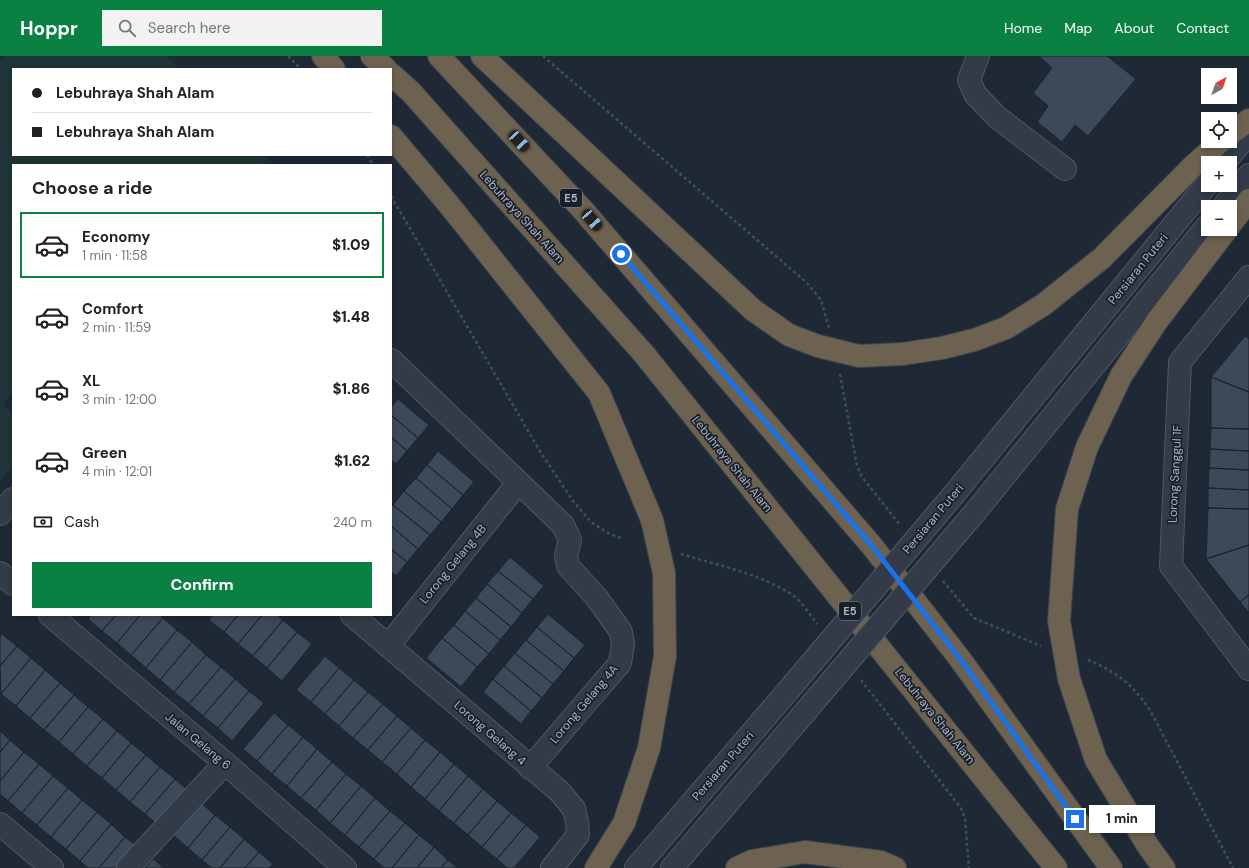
<!DOCTYPE html>
<html lang="en">
<head>
<meta charset="utf-8">
<style>
  body { margin:0; font-family:"DM Sans",sans-serif; background:#f2f2f2; color:#222; height:100vh; display:flex; flex-direction:column; font-size:15px; white-space:nowrap }
  * { box-sizing:border-box; margin:0 }
  p { font-size:13px; color:#767676 }
  .icon { flex:none; width:22px; height:22px; fill:none; stroke:currentColor; stroke-width:2; stroke-linecap:round; stroke-linejoin:round }
  .map { position:relative; flex:1; overflow:hidden }
  .side { position:absolute; left:12px; top:108px; width:380px; height:452px; display:flex; flex-direction:column; background:#fff; border-radius:0px; box-shadow:0 2px 6px #0003 }
  .side>* { flex:none }
  .top-card { position:absolute; left:12px; top:12px; width:380px; height:88px; border-radius:0px; box-shadow:0 2px 6px #0003; display:grid; align-content:center; height:88px; padding:0 20px; background:#fff }
  .needle { width:26px; rotate:40deg }
  .buttons { position:absolute; left:1201px; top:12px; display:grid; gap:8px }
  .buttons a { display:grid; place-items:center; width:36px; height:36px; border-radius:0px; background:#fff; box-shadow:0 2px 6px #0003; font-size:20px }
  .end { position:absolute; width:18px; height:18px; margin:-9px; border:5px solid #1a73e8; background:#fff; box-shadow:0 0 0 2px #fff }
  .from { border-radius:50% }
  .bubble { position:absolute; height:28px; border-radius:0px; background:#fff; box-shadow:0 2px 6px #0003; font-size:13px; font-weight:800; line-height:28px; text-align:center }
  .car { position:absolute; width:12px; height:24px; margin:-12px -6px; border-radius:5px; box-shadow:0 0 3px 1px #0007; background:linear-gradient(#222 24%,#8ab4d8 0 40%,#222 0 76%,#8ab4d8 0 86%,#222 0) }
  .top-card b { display:flex; align-items:center; gap:14px; height:38px; font-size:15px }
  .top-card b+b { border-top:1px solid #e0e0e0 }
  .top-card i { width:10px; height:10px; background:#222 }
  ul { padding:0; list-style:none }
  li { display:flex; align-items:center; gap:12px; height:66px; margin:0 8px 6px; padding:0 12px; border:2px solid transparent; border-radius:0px }
  li div { flex:1 }
  li b { display:block; font-size:15px }
  li em { font-style:normal; font-weight:800 }
  li.active { border-color:#0b8043 }
  li>.icon { width:36px; height:36px; stroke-width:1.5 }
  h2 { padding:0 20px; font-size:18px; line-height:48px }
  .pay { display:flex; align-items:center; gap:10px; height:44px; padding:0 20px; font-size:15px }
  .pay p { margin-inline-start:auto }
  .action { display:flex; gap:8px; margin-top:auto; padding:8px 20px }
  .action a { flex:1; height:46px; border-radius:0px; background:#0b8043; color:#fff; font-size:16px; font-weight:800; line-height:46px; text-align:center }
  header { display:flex; align-items:center; gap:24px; box-sizing:border-box; height:56px; padding:0 20px; background:#0b8043; color:#fff }
  header strong { font-size:19px }
  nav { display:flex; gap:22px; margin-inline-start:auto; font-size:14px }
  .search { width:280px; height:36px; background:#f2f2f2; display:flex; align-items:center; gap:10px; box-sizing:border-box; padding:0 14px; border-radius:0px; color:#767676; font-size:15px }
  .map>svg:first-child { display:block }
  .green { fill:#203537 }
  .building { fill:#3c4959; stroke:#1a222d }
  .lines { fill:none; stroke-linecap:round; stroke-linejoin:round }
  .minor-casing { stroke:#505865; stroke-width:24 }
  .highway-casing { stroke:#3d4551; stroke-width:24 }
  .path { stroke:#3e5255; stroke-width:2.5; stroke-dasharray:3 3; stroke-linecap:butt }
  .minor { stroke:#323b47; stroke-width:22 }
  .highway { stroke:#6d614f; stroke-width:22 }
  .minor-bridge-casing { stroke:#505865; stroke-width:24; stroke-linecap:butt }
  .highway-bridge-casing { stroke:#3d4551; stroke-width:24; stroke-linecap:butt }
  .minor-bridge { stroke:#323b47; stroke-width:22 }
  .highway-bridge { stroke:#6d614f; stroke-width:22 }
  .route { stroke:#1a73e8; stroke-width:5 }
  .labels { text-anchor:middle; dominant-baseline:central; stroke-width:3.5; stroke-linejoin:round; paint-order:stroke }
  .shield { fill:#18202b; stroke:#808896; stroke-width:1 }
  .shield-label { font-size:11px; font-weight:bold; fill:#acb5c4 }
  .street-label { font-size:12px; fill:#acb5c4; stroke:#18202b }
</style>
</head>
<body>
<header>
<strong>Hoppr</strong>
<div class="search"><svg class="icon" aria-label="search" viewBox="0 0 24 24"><circle cx="10" cy="10" r="6"/><path d="M15 15l6 6"/></svg>Search here</div>
<nav><a>Home</a><a>Map</a><a>About</a><a>Contact</a></nav>
</header>
<div class="map">
<svg width="1249" height="812" viewBox="0 0 1249 812">
  <rect width="100%" height="100%" fill="#1f2936"/>
  <path class="green" d="M4 0H167L179 13H13V99H263L267 103 262 109H13V335L3 349 13 357V410L0 426V4Z"/>
  <path class="building" d="M1039 0H1107L1136 23 1088 80 1075 69 1062 86 1037 66 1048 50 1033 37 1052 12Z
    M1245 280 1249 283V336L1211 321Z
    M1211 321 1249 336V373L1211 372Z
    M398 343 429 369 418 382 391 359V351Z
    M391 359 418 382 407 395 391 381Z
    M1211 372 1249 373V395L1210 393Z
    M391 381 407 395 396 408 391 404Z
    M1210 393 1249 395V414L1209 412Z
    M438 395 474 426 463 439 427 409Z
    M427 409 463 439 452 453 416 422Z
    M1209 412 1249 414V434L1208 432Z
    M416 422 452 453 441 466 404 435Z
    M1208 432 1249 434V453L1208 452Z
    M404 435 441 466 430 479 393 449Z
    M393 449 430 479 418 493 391 470V451Z
    M1208 452 1249 453V489L1206 503Z
    M391 470 418 493 407 506 391 493Z
    M1249 489V539L1240 546 1206 503Z
    M391 493 407 506 396 520 391 516Z
    M510 501 544 530 533 543 498 515Z
    M498 515 533 543 522 557 487 528Z
    M487 528 522 557 511 571 476 542Z
    M1249 539V557L1240 546Z
    M476 542 511 571 500 584 465 555Z
    M465 555 500 584 489 598 454 569Z
    M548 558 585 589 574 602 537 571Z
    M91 559H116L102 575 88 563Z
    M116 559H140L117 587 102 575Z
    M140 559H160L163 562 131 599 117 587Z
    M213 559H238L224 576 209 564Z
    M238 559H262L238 588 224 576Z
    M262 559H277L283 564 253 600 238 588Z
    M163 562 177 574 146 612 131 599Z
    M283 564 297 576 267 612 253 600Z
    M454 569 489 598 477 611 442 582Z
    M537 571 574 602 564 615 526 584Z
    M177 574 192 586 160 624 146 612Z
    M297 576 312 588 282 625 267 612Z
    M2 578 17 590 0 610V581Z
    M442 582 477 611 461 631 426 602Z
    M526 584 564 615 553 628 515 597Z
    M192 586 206 599 174 636 160 624Z
    M17 590 31 602 1 638 0 610Z
    M515 597 553 628 542 642 504 610Z
    M206 599 221 611 189 648 174 636Z
    M325 600 339 612 311 646 296 634Z
    M31 602 45 614 16 650 1 638Z
    M504 610 542 642 531 655 493 623Z
    M221 611 235 623 203 660 189 648Z
    M339 612 354 624 325 658 311 646Z
    M45 614 60 627 30 662 16 650Z
    M235 623 249 635 218 672 203 660Z
    M493 623 531 655 521 668 483 636Z
    M354 624 368 636 339 670 325 658Z
    M60 627 74 639 44 674 30 662Z
    M249 635 264 647 232 685 218 672Z
    M368 636 383 648 353 682 339 670Z
    M74 639 88 651 59 686 44 674Z
    M383 648 397 660 368 694 353 682Z
    M88 651 103 663 73 698 59 686Z
    M274 657 288 669 257 705 243 693Z
    M397 660 411 672 382 706 368 694Z
    M103 663 117 675 87 710 73 698Z
    M288 669 303 681 272 718 257 705Z
    M411 672 425 684 397 718 382 706Z
    M0 675 10 684 0 696Z
    M117 675 131 687 102 722 87 710Z
    M303 681 317 693 287 730 272 718Z
    M10 684 24 696 0 725V696Z
    M425 684 440 696 411 731 397 718Z
    M131 687 146 699 116 734 102 722Z
    M317 693 332 706 301 742 287 730Z
    M24 696 39 708 8 745 0 738V725Z
    M440 696 454 708 425 743 411 731Z
    M146 699 160 711 130 746 116 734Z
    M332 706 346 718 316 754 301 742Z
    M39 708 53 720 22 757 8 745Z
    M454 708 468 720 439 755 425 743Z
    M160 711 175 723 145 758 130 746Z
    M346 718 361 730 330 767 316 754Z
    M53 720 68 732 37 769 22 757Z
    M468 720 483 733 454 767 439 755Z
    M175 723 189 735 159 770 145 758Z
    M361 730 375 742 345 779 330 767Z
    M68 732 82 744 51 781 37 769Z
    M483 733 497 745 468 779 454 767Z
    M375 742 390 755 359 791 345 779Z
    M82 744 97 756 66 793 51 781Z
    M497 745 511 757 482 791 468 779Z
    M201 747 215 759 188 792 173 779Z
    M390 755 405 767 374 803 359 791Z
    M97 756 111 768 80 805 66 793Z
    M511 757 526 769 497 803 482 791Z
    M215 759 230 771 202 804 188 792Z
    M405 767 419 779 392 812H384L374 803Z
    M111 768 125 781 99 812H88L80 805Z
    M526 769 540 781 514 812H507L497 803Z
    M230 771 244 783 220 812H212L202 804Z
    M419 779 434 791 417 812H392Z
    M125 781 140 793 123 812H99Z
    M244 783 259 796 245 812H220Z
    M434 791 448 804 441 812H417Z
    M259 796 273 808 269 812H245Z
    M153 803 164 812H145Z
    M448 804 458 812H441Z"/>
  <g class="lines">
    <defs>
      <path id="minor" d="M978 0 969 24 975 38 997 61 1065 113
        M1224 107 1249 77
        M1223 151 1249 119
        M1249 221 1180 306 1171 510 1249 613
        M391 304 563 469 570 484 566 500 568 510 597 542 621 576 623 588 620 607 530 712
        M955 437 1208 127
        M976 455 1208 169
        M0 458 13 443
        M0 517 13 528
        M50 559 225 707 345 812
        M352 559 559 735 574 753 577 766 578 779 552 812
        M388 590 518 427
        M0 768 52 812
        M128 812 225 707
        M636 812 786 637
        M672 812 806 655"/>
      <path id="highway" d="M323 0 334 13
        M372 0 386 13
        M439 0 582 153 872 490 960 603 1111 812
        M482 0 753 254
        M391 18 411 36 644 298 1056 812
        M1230 78 1249 64
        M391 80 450 150 599 337 652 464 664 517 665 600 649 692 624 767 596 812
        M1230 169 1249 144
        M902 298 942 292 974 284 1006 272 1043 249 1102 202 1192 111 1221 85
        M737 812 752 805 805 796 881 806 895 812
        M1164 812 1148 790 1096 704 1069 623 1059 565 1067 453 1087 391 1121 320 1157 265 1227 173"/>
    </defs>
    <use href="#minor" class="minor-casing"/>
    <use href="#highway" class="highway-casing"/>
    <path class="path" d="M288 0 301 13
      M543 0 806 226 821 244 829 272
      M367 99 373 109
      M391 140 541 397 573 445 591 466 608 477 621 482
      M840 318 857 410 862 421 900 469
      M681 498C717 509 756 517 788 536 800 543 809 557 817 568
      M943 525 974 562 1041 590
      M1088 604C1118 617 1131 627 1150 654L1233 812
      M861 624 961 752 965 763 969 812"/>
    <use href="#minor" class="minor"/>
    <use href="#highway" class="highway"/>
    <defs>
      <path id="minor-bridge" d="M786 637 955 437
        M806 655 976 455"/>
      <path id="highway-bridge" d="M753 254 789 279 818 290 859 300 902 298"/>
    </defs>
    <use href="#minor-bridge" class="minor-bridge-casing"/>
    <use href="#highway-bridge" class="highway-bridge-casing"/>
    <use href="#minor-bridge" class="minor-bridge"/>
    <use href="#highway-bridge" class="highway-bridge"/>
  </g>
  <g class="lines">
    <path class="route" d="M621 198 872 490 960 603 1075 763"/>
  </g>
  <g class="labels">
    <g class="shield">
      <rect x="560" y="133" width="22" height="18" rx="3"/>
      <rect x="839" y="546" width="22" height="18" rx="3"/>
    </g>
    <g class="shield-label">
      <text x="571" y="142">E5</text>
      <text x="850" y="555">E5</text>
    </g>
    <g class="street-label">
      <text transform="translate(522 161) rotate(48)">Lebuhraya Shah Alam</text>
      <text transform="translate(1138 213) rotate(-51)">Persiaran Puteri</text>
      <text transform="translate(732 408) rotate(51)">Lebuhraya Shah Alam</text>
      <text transform="translate(1175 418) rotate(-87)">Lorong Sanggul 1F</text>
      <text transform="translate(933 463) rotate(-50)">Persiaran Puteri</text>
      <text transform="translate(453 508) rotate(-51)">Lorong Gelang 4B</text>
      <text transform="translate(584 648) rotate(-50)">Lorong Gelang 4A</text>
      <text transform="translate(935 660) rotate(51)">Lebuhraya Shah Alam</text>
      <text transform="translate(490 677) rotate(41)">Lorong Gelang 4</text>
      <text transform="translate(198 685) rotate(40)">Jalan Gelang 6</text>
      <text transform="translate(723 710) rotate(-49)">Persiaran Puteri</text>
    </g>
  </g>
</svg>
<div class="buttons">
<a><svg class="needle" viewBox="-14 -14 28 28"><path d="M0-13l5 13h-10z" fill="#e53935"/><path d="M0 13l5-13h-10z" fill="#767676"/></svg></a>
<a><svg class="icon" aria-label="locate" viewBox="0 0 24 24"><circle cx="12" cy="12" r="6"/><path d="M12 2v4M12 18v4M2 12h4M18 12h4"/></svg></a>
<a>+</a>
<a>−</a>
</div>
<i class="end from" style="left:621px;top:198px"></i>
<i class="end" style="left:1075px;top:763px"></i>
<div class="bubble" style="left:1089px;top:749px;width:66px">1 min</div>
<i class="car" style="left:519px;top:85px;rotate:137deg"></i>
<i class="car" style="left:592px;top:164px;rotate:139deg"></i>
<div class="top-card">
<b><i class="from"></i>Lebuhraya Shah Alam</b>
<b><i></i>Lebuhraya Shah Alam</b>
</div>
<section class="side">
<h2>Choose a ride</h2>
<ul>
<li class="active"><svg class="icon" aria-label="car" viewBox="0 0 24 24"><path d="M5 17H2v-5l4-1 3-4h7l3 4 3 1v5h-3M9 17h6M6 11h13"/><circle cx="7" cy="17" r="2"/><circle cx="17" cy="17" r="2"/></svg><div><b>Economy</b><p>1 min · 11:58</p></div><em>$1.09</em></li>
<li><svg class="icon" aria-label="car" viewBox="0 0 24 24"><path d="M5 17H2v-5l4-1 3-4h7l3 4 3 1v5h-3M9 17h6M6 11h13"/><circle cx="7" cy="17" r="2"/><circle cx="17" cy="17" r="2"/></svg><div><b>Comfort</b><p>2 min · 11:59</p></div><em>$1.48</em></li>
<li><svg class="icon" aria-label="car" viewBox="0 0 24 24"><path d="M5 17H2v-5l4-1 3-4h7l3 4 3 1v5h-3M9 17h6M6 11h13"/><circle cx="7" cy="17" r="2"/><circle cx="17" cy="17" r="2"/></svg><div><b>XL</b><p>3 min · 12:00</p></div><em>$1.86</em></li>
<li><svg class="icon" aria-label="car" viewBox="0 0 24 24"><path d="M5 17H2v-5l4-1 3-4h7l3 4 3 1v5h-3M9 17h6M6 11h13"/><circle cx="7" cy="17" r="2"/><circle cx="17" cy="17" r="2"/></svg><div><b>Green</b><p>4 min · 12:01</p></div><em>$1.62</em></li>
</ul>
<div class="pay"><svg class="icon" aria-label="cash" viewBox="0 0 24 24"><path d="M3 7h18v10H3z"/><circle cx="12" cy="12" r="2"/></svg>Cash<p>240 m</p></div>
<div class="action"><a>Confirm</a></div>
</section>
</div>
</body>
</html>
